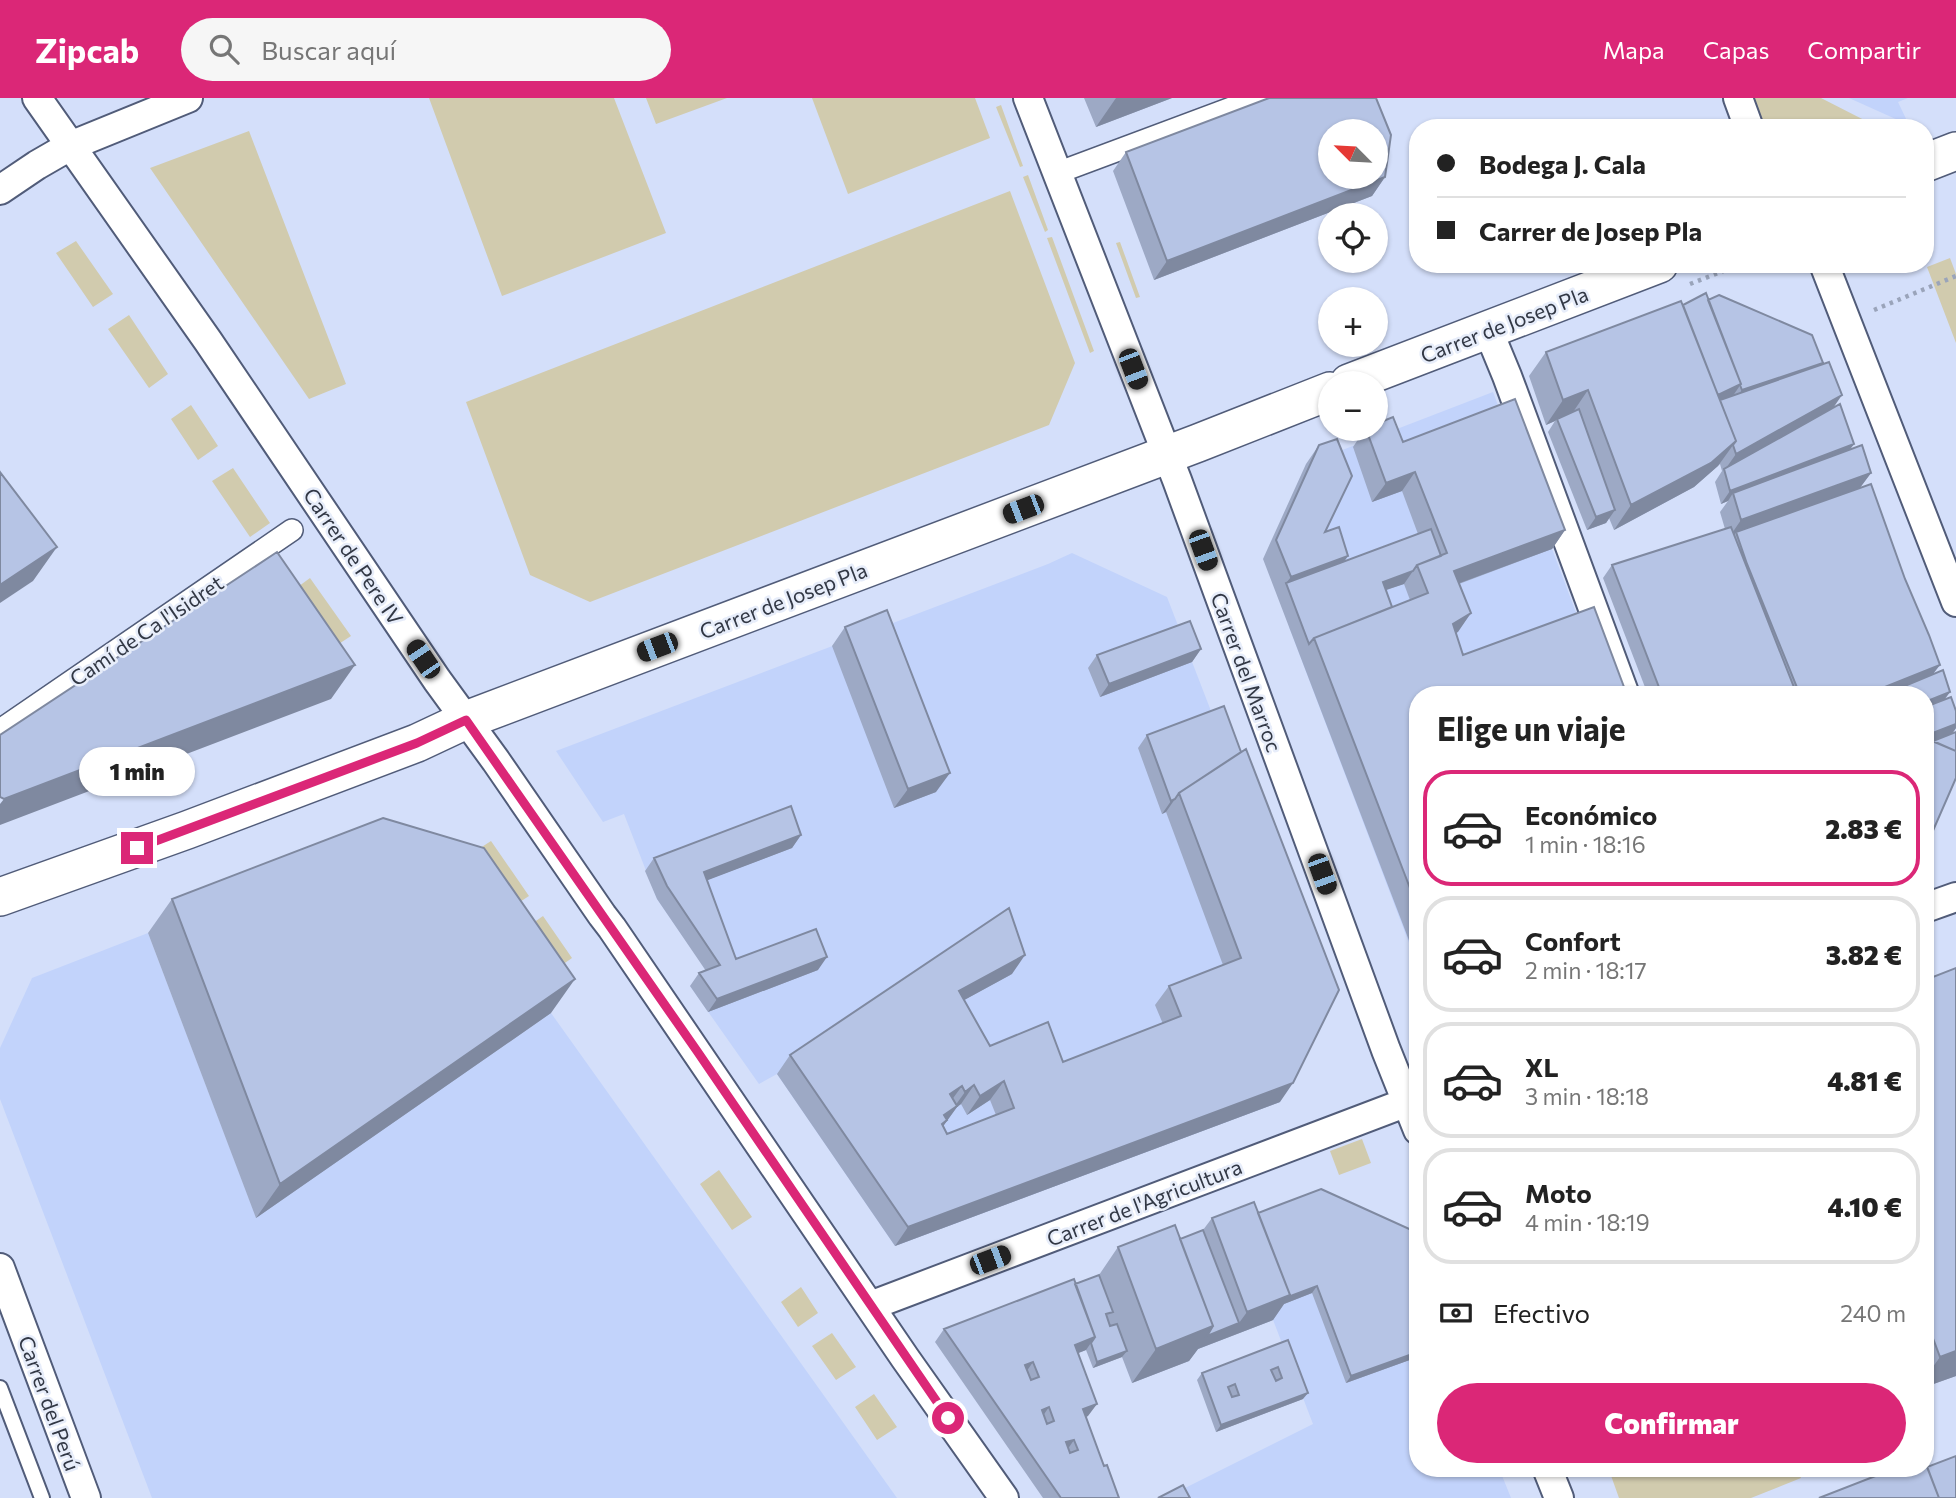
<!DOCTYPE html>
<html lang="es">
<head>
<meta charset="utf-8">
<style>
  body { margin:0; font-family:Commissioner,sans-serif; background:#f6f6f6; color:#222; height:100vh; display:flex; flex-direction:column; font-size:26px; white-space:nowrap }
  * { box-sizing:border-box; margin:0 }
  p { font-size:23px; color:#767676 }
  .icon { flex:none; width:38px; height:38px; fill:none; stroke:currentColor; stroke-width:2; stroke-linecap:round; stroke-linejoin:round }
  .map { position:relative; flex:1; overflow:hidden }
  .side { position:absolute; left:1409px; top:588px; width:525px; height:791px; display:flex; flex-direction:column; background:#fff; border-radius:28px; box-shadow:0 2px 5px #0004 }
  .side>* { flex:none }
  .hud { position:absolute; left:1409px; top:21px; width:525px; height:154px; border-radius:28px; box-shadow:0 2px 5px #0004; display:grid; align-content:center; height:154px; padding:0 28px; background:#fff }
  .needle { width:46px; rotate:294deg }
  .fabs { position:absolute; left:1318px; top:21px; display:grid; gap:14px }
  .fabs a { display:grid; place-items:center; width:70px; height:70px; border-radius:50%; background:#fff; box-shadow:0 2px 5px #0004; font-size:35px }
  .end { position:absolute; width:32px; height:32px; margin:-16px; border:9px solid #db2777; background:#fff; box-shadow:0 0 0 4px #fff }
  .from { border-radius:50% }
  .bubble { position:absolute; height:49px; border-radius:24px; background:#fff; box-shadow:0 2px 5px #0004; font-size:23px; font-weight:800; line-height:49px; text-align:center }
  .car { position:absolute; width:21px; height:42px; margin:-21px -10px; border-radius:9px; box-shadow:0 0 5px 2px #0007; background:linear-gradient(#222 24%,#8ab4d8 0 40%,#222 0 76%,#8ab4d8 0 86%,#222 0) }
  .hud b { display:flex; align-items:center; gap:24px; height:66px; font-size:26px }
  .hud b+b { border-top:2px solid #e0e0e0 }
  .hud i { width:18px; height:18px; background:#222 }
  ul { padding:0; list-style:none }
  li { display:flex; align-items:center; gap:21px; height:116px; margin:0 14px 10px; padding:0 14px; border:4px solid #e0e0e0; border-radius:28px }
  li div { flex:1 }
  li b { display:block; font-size:26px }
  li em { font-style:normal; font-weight:800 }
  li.active { border-color:#db2777 }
  li>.icon { width:63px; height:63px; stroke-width:1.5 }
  h2 { padding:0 28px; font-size:32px; line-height:84px }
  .pay { display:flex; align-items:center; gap:18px; height:77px; padding:0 28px; font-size:26px }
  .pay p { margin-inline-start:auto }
  .action { display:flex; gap:14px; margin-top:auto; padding:14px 28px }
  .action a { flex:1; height:80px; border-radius:42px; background:#db2777; color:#fff; font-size:28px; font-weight:800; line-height:80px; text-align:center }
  header { display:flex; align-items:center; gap:42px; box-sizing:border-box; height:98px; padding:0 35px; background:#db2777; color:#fff }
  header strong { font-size:33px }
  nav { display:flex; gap:38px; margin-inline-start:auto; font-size:24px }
  .search { width:490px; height:63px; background:#f6f6f6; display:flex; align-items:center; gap:18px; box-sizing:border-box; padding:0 24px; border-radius:38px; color:#767676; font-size:26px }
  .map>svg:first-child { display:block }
  .built { fill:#c2d3fb }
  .green { fill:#d1cbae }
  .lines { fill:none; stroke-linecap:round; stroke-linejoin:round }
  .service-casing { stroke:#515c79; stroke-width:18 }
  .pedestrian-casing { stroke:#515c79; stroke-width:24 }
  .minor-casing { stroke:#515c79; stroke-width:32 }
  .tertiary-casing { stroke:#515c79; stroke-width:40 }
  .path { stroke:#9aa4ba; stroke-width:4.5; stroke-dasharray:3.5 5; stroke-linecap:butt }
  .service { stroke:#fff; stroke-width:14 }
  .pedestrian { stroke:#fff; stroke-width:21 }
  .minor { stroke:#fff; stroke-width:28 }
  .tertiary { stroke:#fff; stroke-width:37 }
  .wall { fill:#9da9c5; fill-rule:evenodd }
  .shaded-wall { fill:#7f89a0 }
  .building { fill:#b6c4e5; stroke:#7f89a0; stroke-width:2; fill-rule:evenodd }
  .route { stroke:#db2777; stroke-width:9 }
  .labels { text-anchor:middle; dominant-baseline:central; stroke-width:5; stroke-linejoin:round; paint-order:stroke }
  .street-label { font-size:21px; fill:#323845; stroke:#e7edfa }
</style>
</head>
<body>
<header>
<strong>Zipcab</strong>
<div class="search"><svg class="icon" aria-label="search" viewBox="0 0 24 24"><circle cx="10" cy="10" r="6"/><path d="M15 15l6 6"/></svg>Buscar aquí</div>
<nav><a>Mapa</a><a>Capas</a><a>Compartir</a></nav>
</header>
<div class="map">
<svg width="1956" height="1400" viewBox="0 0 1956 1400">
  <rect width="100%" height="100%" fill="#d4dffa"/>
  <path class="built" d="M1849 0H1908L1898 4 1909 27Z
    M1493 294 1607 597H1418L1417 866 1289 529 1306 366Z
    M1072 455 1167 499 1326 911 1280 1004 895 1148 777 976 759 986 690 888 711 879 657 801 624 716 603 724 556 653 1048 466Z
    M148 835 256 1119 551 915 897 1400H152L0 1001V950L32 880Z
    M1237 1128 1418 1157V1370H1499L1511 1400H1165L1313 1326Z"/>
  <path class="green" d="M429 0H614L666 135 502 198Z
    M646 0H727L656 26Z
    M812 0H975L990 40 848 96Z
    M1749 0H1821L1868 24 1855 30H1760Z
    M1001 7 1023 68 1020 69 996 9Z
    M249 33 346 286 309 301 150 70Z
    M1028 77 1048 132 1045 134 1023 79Z
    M1010 93 1075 265 1049 327 590 504 530 477 466 304Z
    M1052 139 1094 253 1090 255 1047 140Z
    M76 143 113 196 93 209 56 155Z
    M1120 144 1140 199 1136 200 1116 145Z
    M1950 160 1956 176V245L1927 169Z
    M129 217 168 276 149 290 108 231Z
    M191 307 218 348 198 362 171 321Z
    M233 370 270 425 250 439 212 383Z
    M310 480 351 538 331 551 291 494Z
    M491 743 529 798 509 811 471 756Z
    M543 818 572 860 552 874 523 832Z
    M1362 1041 1371 1065 1339 1077 1330 1053Z
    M719 1072 752 1119 732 1132 700 1086Z
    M801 1189 818 1215 798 1229 781 1204Z
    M832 1235 856 1269 836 1282 812 1248Z
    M874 1296 897 1329 877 1342 855 1309Z
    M1613 1370H1797L1801 1380 1751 1400H1619L1609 1372Z"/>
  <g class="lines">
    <defs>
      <path id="service" d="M0 1290 42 1400"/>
      <path id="pedestrian" d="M1057 75 1258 0
        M0 632 292 432"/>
      <path id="minor" d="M37 0 208 243 437 582 496 663 602 817 612 830 905 1260 1004 1400
        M1028 0 1177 382 1386 952 1418 1032
        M1738 0 1749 30
        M0 92 37 67 70 48 188 0
        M1824 166 1956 504
        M1488 232 1507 278 1625 597
        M1925 810 1956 799
        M0 1170 86 1400
        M870 1208 1418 1000
        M1547 1370 1559 1400"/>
      <path id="tertiary" d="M1925 65 1956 53
        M1349 285 1659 166
        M0 799 187 732 417 645 466 622 1198 345 1330 293"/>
    </defs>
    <use href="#service" class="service-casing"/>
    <use href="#pedestrian" class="pedestrian-casing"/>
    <use href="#minor" class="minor-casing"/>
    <use href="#tertiary" class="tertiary-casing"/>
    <path class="path" d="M1690 186 1741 166
      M1874 212 1956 178"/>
    <use href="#service" class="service"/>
    <use href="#pedestrian" class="pedestrian"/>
    <use href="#minor" class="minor"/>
    <use href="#tertiary" class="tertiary"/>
  </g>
  <path class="wall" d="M1084 0H1172L1096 29Z
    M1126 54 1385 79 1372 98 1154 182 1113 73Z
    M1708 202 1823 265 1821 266 1834 309 1854 346 1850 351 1871 375 1860 389 1934 575 1950 594 1945 601 1956 630 1952 636 1956 680 1925 597H1648L1603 480 1612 467 1725 431 1720 414 1728 403 1721 406 1715 384 1722 373 1720 366 1694 389 1614 432 1609 420 1606 425 1587 432 1548 334 1555 323 1546 327 1529 278 1546 254 1683 207Z
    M1365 331H1376L1403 344 1565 432 1552 451 1459 486 1471 515 1456 535 1418 597V866L1263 461 1306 366 1319 347 1325 434 1344 464 1418 436 1402 393 1372 404 1353 349ZM1404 486 1410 502 1392 509 1386 492Z
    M845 529 936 694 894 710 832 548Z
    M1201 551 1192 564 1100 599 1088 570 1097 557Z
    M1147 637 1241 654 1280 1004 895 1148 777 976 790 957 1012 876 964 902 990 948 1063 964 1163 926 1155 907 1169 888 1223 867 1166 714 1162 716 1138 650ZM990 1002 996 1017 947 1036 943 1028 957 1009 961 1006 967 1017Z
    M801 737 792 750 707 782 736 861 818 872 708 914 690 888 699 875 706 873 657 801 645 773 654 760Z
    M172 801 551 915 256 1120 148 835Z
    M1925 873 1956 1278 1925 1289Z
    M1258 1115 1418 1259 1346 1285 1312 1195 1284 1206 1273 1222 1198 1251 1189 1263 1132 1285 1122 1259 1093 1270 1086 1252 1078 1255 1088 1318 1086 1319 1104 1368 1119 1400H1043L935 1244 944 1231 1099 1177 1118 1149 1180 1141 1203 1132 1212 1120Z
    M1288 1242 1303 1301 1216 1334 1197 1282 1202 1275Z"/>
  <path class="shaded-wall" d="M1116 0H1172L1096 29Z
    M1385 79 1372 98 1154 182 1167 163Z
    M1823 265 1813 278 1733 305 1742 292Z
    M1741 286 1728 305 1720 309 1716 297Z
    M1588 292 1571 317 1557 321 1555 323 1546 327 1563 302Z
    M1842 297 1829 316 1724 373 1736 356Z
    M1736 343 1718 368 1694 389 1614 432 1631 407Z
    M1854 346 1845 358 1733 395 1728 403 1721 406 1730 393Z
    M1415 374 1402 393 1372 404 1386 385Z
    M1871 375 1857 394 1736 434 1732 440 1728 441 1741 422Z
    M1615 412 1606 425 1587 432 1596 419Z
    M1565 432 1552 451 1441 492 1454 473Z
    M57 449 33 483 0 505V487Z
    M1348 458 1335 477 1286 485 1291 479Z
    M1413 473 1404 486 1374 496 1383 484Z
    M1471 515 1458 534 1440 545 1453 526Z
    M1201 551 1192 564 1100 599 1109 586Z
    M355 567 331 601 0 727V706L4 701Z
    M1940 567 1930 580 1889 597H1865Z
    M1950 594 1940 607 1925 613V604Z
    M1956 626V630L1951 637 1925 648V638Z
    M950 675 936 694 894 710 908 691Z
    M1175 701 1166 714 1162 716 1171 703Z
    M1932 735 1925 745V738Z
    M801 737 792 750 695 787 704 774Z
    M1025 857 1012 876 946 912 959 893Z
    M827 859 818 872 708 914 717 901Z
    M575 881 551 915 256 1120 280 1086Z
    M1004 983 990 1002 967 1017 980 998Z
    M1293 985 1280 1004 895 1148 908 1129Z
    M974 987 961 1006 957 1009 934 1041 944 1017 952 1012 965 994Z
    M962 988 948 1007 950 996Z
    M1317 1188 1312 1195 1284 1206 1273 1222 1198 1251 1189 1263 1132 1285 1156 1251 1213 1228 1239 1225 1247 1214 1290 1197Z
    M1095 1239 1086 1252 1066 1260 1075 1247Z
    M1127 1253 1122 1259 1093 1270 1097 1264Z
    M1956 1253V1278L1925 1289V1280L1940 1259Z
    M1418 1254V1259L1346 1285 1351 1278Z
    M1033 1264 1024 1277 1025 1267Z
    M1308 1295 1303 1301 1216 1334 1221 1327Z
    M1097 1306 1088 1318 1074 1324 1083 1311Z
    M1049 1309 1040 1322 1042 1312Z
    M1074 1342 1065 1355 1066 1344Z"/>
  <path class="building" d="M1269 0H1376L1391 37 1385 79 1167 163 1126 54ZM1330 33H1376V79H1330Z
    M1706 195 1741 286 1718 297 1683 207Z
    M1719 197 1812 237 1823 265 1742 292 1740 287 1741 286 1708 202Z
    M1681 203 1736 343 1711 365 1631 407 1588 292 1563 302 1546 254Z
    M1829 264 1842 297 1736 356 1733 347 1736 343 1720 302Z
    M1515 301 1565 432 1454 473 1471 515 1453 526 1463 557 1594 509 1627 597H1418V811L1314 540 1428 495 1417 467 1447 455 1415 374 1386 385 1366 331H1376V326L1393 319 1403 344Z
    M1840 306 1854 346 1730 393 1724 371Z
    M1579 311 1615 412 1596 419 1557 321Z
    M1337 341 1352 378 1325 434 1339 429 1348 458 1291 479 1276 442 1319 347Z
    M1862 347 1871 375 1741 422 1733 395Z
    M0 374 57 449 0 487Z
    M1871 386 1905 481 1929 537 1940 567 1865 597H1800L1747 466 1736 434Z
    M1731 429 1797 597H1662L1612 467Z
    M1431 431 1441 458 1417 467 1413 473 1383 484 1392 509 1314 540 1309 546 1286 485Z
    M277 454 355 567 4 701 0 699V637Z
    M887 512 950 675 908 691 845 529Z
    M1190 523 1201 551 1109 586 1097 557Z
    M1943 572 1950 594 1925 604V597H1883Z
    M1951 599 1956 613V626L1925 638V609Z
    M1224 608 1241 654 1179 695 1175 701 1171 703 1147 637Z
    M1956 634V653L1933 643Z
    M1925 640 1956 653V680L1932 735 1925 738Z
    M1246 651 1339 892 1293 985 908 1129 790 957 1009 810 1025 857 959 893 990 948 1048 924 1063 964 1181 918 1169 888 1241 860 1179 695ZM1004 983 1014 1010 947 1036 942 1026 947 1022 944 1017 957 1008 950 996 962 988 965 994 974 987 980 998Z
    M791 708 801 737 704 774 736 861 816 831 827 859 717 901 699 875 720 867 667 788 654 760Z
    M383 720 484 750 575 881 280 1086 172 801Z
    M1956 870V1253L1940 1259 1925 1219V873L1928 881Z
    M1321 1091 1416 1134 1418 1139V1254L1351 1278 1317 1188 1288 1199 1290 1197 1258 1115Z
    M1254 1104 1290 1197 1247 1214 1212 1120Z
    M1175 1127 1213 1228 1156 1251 1118 1149Z
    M1203 1132 1239 1225 1207 1238 1213 1228 1180 1141Z
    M1099 1177 1113 1214 1106 1216 1110 1228 1117 1226 1127 1253 1097 1264 1091 1245 1095 1239 1075 1186Z
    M1074 1181 1095 1239 1075 1247 1097 1306 1083 1311 1104 1368 1107 1367 1119 1400H1061L944 1231ZM1033 1264 1039 1279 1031 1282 1025 1267ZM1049 1309 1054 1323 1047 1326 1042 1312ZM1074 1342 1078 1352 1070 1355 1066 1344Z
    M1288 1242 1308 1295 1221 1327 1202 1275ZM1278 1269 1282 1280 1276 1283 1271 1272ZM1235 1286 1239 1297 1232 1299 1228 1289Z
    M1956 1358V1400H1939L1927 1369Z
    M1925 1363 1939 1400H1819L1896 1370H1925Z
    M1183 1387 1190 1400H1158Z"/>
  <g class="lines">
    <path class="route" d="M137 750 417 645 466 622 697 953 948 1320"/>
  </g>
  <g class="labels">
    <g class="street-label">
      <text transform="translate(1504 226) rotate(-21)">Carrer de Josep Pla</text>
      <text transform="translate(354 458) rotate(56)">Carrer de Pere IV</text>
      <text transform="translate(783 502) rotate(-21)">Carrer de Josep Pla</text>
      <text transform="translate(146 532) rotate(-34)">Camí de Ca l'Isidret</text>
      <text transform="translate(1247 574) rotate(70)">Carrer del Marroc</text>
      <text transform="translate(1144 1104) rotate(-21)">Carrer de l'Agricultura</text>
      <text transform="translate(50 1305) rotate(70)">Carrer del Perú</text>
    </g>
  </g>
</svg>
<div class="fabs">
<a><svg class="needle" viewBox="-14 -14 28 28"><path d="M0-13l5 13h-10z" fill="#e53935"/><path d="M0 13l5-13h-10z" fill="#767676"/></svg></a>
<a><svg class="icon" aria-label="locate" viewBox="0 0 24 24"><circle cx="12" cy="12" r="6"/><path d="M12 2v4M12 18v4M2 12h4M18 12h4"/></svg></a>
<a>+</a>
<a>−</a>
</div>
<i class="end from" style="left:948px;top:1320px"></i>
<i class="end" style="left:137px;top:750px"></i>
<div class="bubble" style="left:79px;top:649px;width:116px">1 min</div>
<i class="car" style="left:1133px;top:271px;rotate:159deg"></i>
<i class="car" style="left:1023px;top:411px;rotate:249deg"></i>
<i class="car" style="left:1203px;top:452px;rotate:160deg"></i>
<i class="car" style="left:657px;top:549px;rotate:249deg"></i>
<i class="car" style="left:423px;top:561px;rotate:326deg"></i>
<i class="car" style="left:1322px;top:776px;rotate:160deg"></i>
<i class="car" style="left:990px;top:1162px;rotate:69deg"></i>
<div class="hud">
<b><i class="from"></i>Bodega J. Cala</b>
<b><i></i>Carrer de Josep Pla</b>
</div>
<section class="side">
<h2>Elige un viaje</h2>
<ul>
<li class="active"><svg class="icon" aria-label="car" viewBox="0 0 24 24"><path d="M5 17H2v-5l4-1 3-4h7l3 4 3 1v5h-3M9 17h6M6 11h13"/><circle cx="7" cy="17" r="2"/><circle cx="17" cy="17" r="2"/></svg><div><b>Económico</b><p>1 min · 18:16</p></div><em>2.83 €</em></li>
<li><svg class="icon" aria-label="car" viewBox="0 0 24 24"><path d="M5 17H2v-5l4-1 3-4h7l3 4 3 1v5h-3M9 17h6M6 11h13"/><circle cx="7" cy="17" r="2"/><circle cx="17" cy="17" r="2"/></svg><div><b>Confort</b><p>2 min · 18:17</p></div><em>3.82 €</em></li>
<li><svg class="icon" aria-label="car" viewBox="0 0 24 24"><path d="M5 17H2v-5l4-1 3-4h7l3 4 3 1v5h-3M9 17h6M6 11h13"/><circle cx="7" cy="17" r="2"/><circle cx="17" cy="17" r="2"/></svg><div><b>XL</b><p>3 min · 18:18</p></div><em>4.81 €</em></li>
<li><svg class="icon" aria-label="car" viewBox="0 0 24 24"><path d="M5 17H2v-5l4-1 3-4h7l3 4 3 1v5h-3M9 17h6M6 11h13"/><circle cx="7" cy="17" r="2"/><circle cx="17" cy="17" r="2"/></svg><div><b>Moto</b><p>4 min · 18:19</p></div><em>4.10 €</em></li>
</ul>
<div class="pay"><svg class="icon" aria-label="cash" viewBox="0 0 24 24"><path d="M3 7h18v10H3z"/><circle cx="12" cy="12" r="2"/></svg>Efectivo<p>240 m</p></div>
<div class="action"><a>Confirmar</a></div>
</section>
</div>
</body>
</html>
